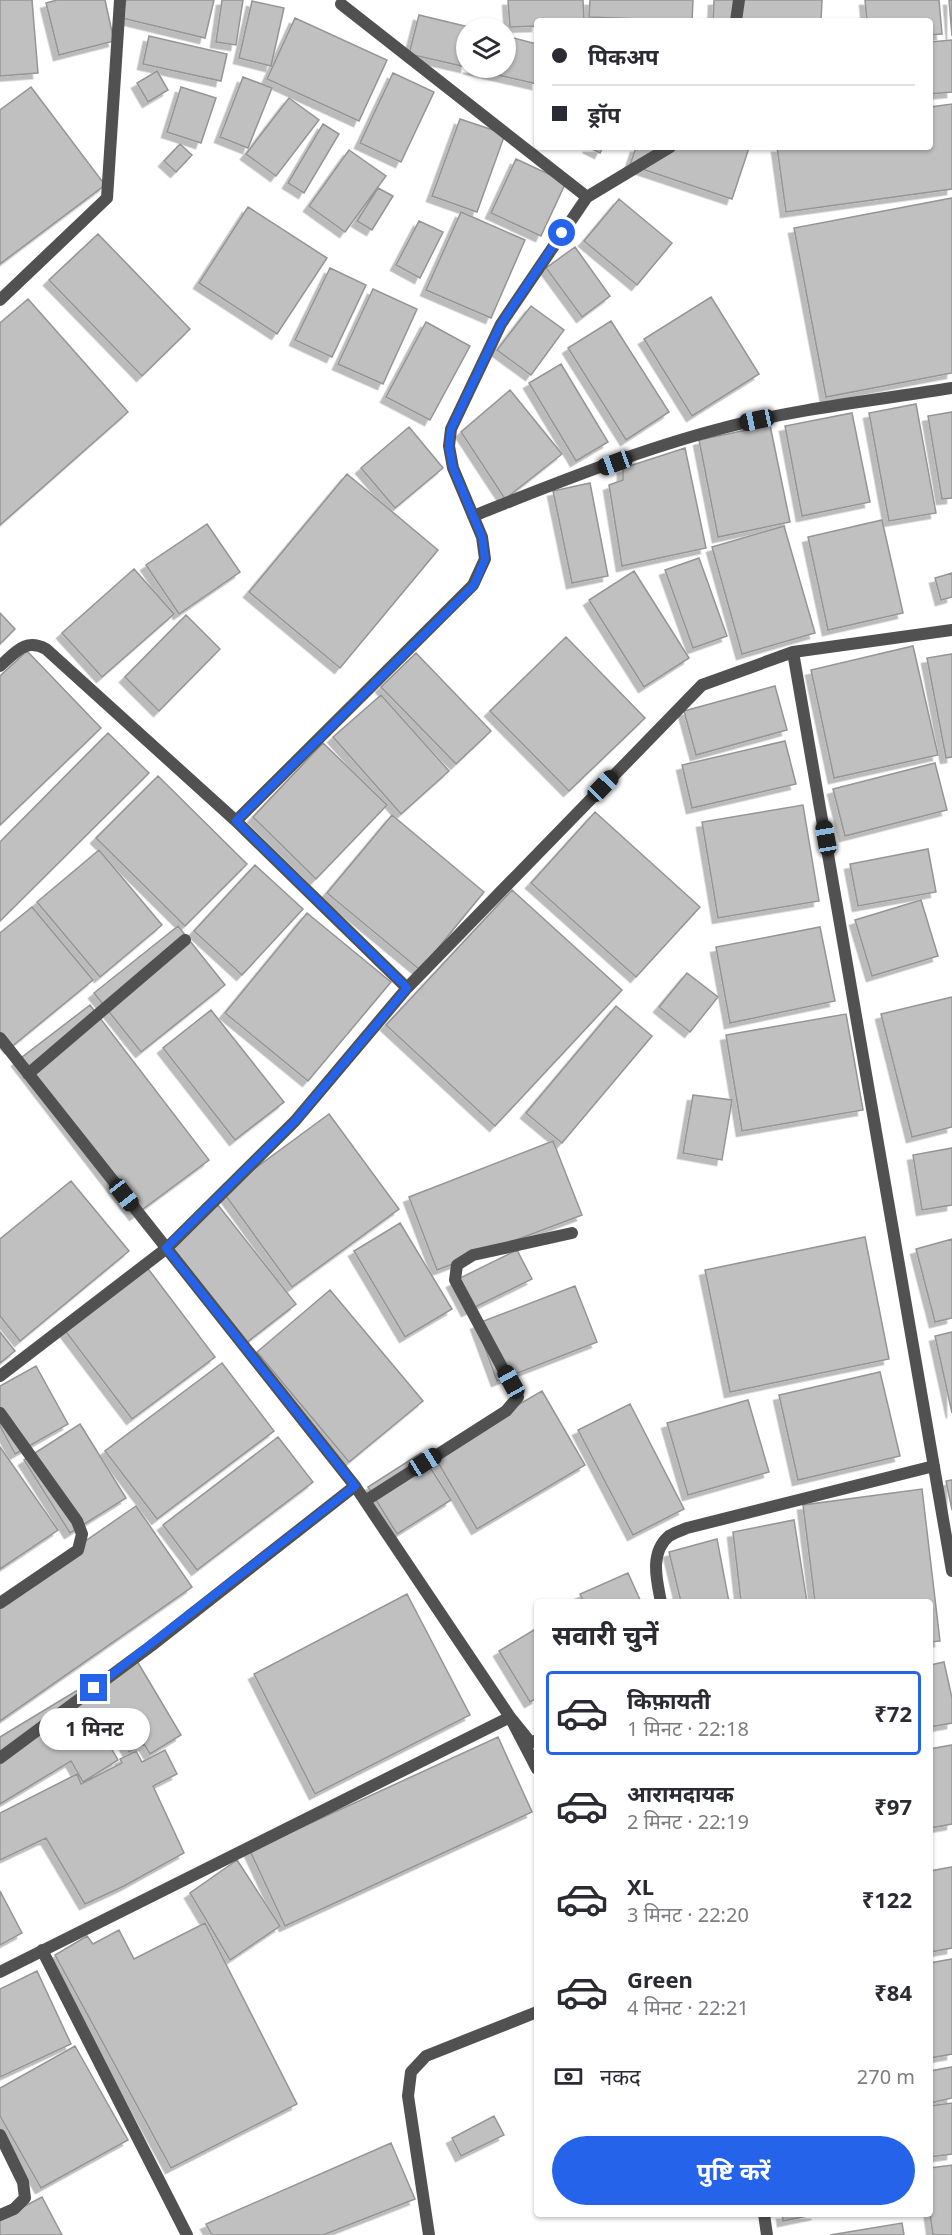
<!DOCTYPE html>
<html lang="hi">
<head>
<meta charset="utf-8">
<style>
  body { margin:0; font-family:"Noto Sans","Noto Sans Devanagari",sans-serif; background:#f2f2f3; color:#2b2b33; height:100vh; display:flex; flex-direction:column; font-size:22px; white-space:nowrap }
  * { box-sizing:border-box; margin:0 }
  p { font-size:20px; color:#7c7c81 }
  .icon { flex:none; width:33px; height:33px; fill:none; stroke:currentColor; stroke-width:2; stroke-linecap:round; stroke-linejoin:round }
  .map { position:relative; flex:1; overflow:hidden }
  .sheet { position:absolute; left:534px; top:1599px; width:399px; height:618px; display:flex; flex-direction:column; background:#fff; border-radius:6px; box-shadow:0 2px 4px #0004 }
  .sheet>* { flex:none }
  .guide { position:absolute; left:534px; top:18px; width:399px; height:132px; border-radius:6px; box-shadow:0 2px 4px #0004; display:grid; align-content:center; height:132px; padding:0 18px; background:#fff }
  .buttons { position:absolute; left:456px; top:18px; display:grid; gap:12px }
  .buttons a { display:grid; place-items:center; width:60px; height:60px; border-radius:50%; background:#fff; box-shadow:0 2px 4px #0004; font-size:30px }
  .end { position:absolute; width:27px; height:27px; margin:-14px; border:8px solid #2563eb; background:#fff; box-shadow:0 0 0 3px #fff }
  .from { border-radius:50% }
  .bubble { position:absolute; height:42px; border-radius:21px; background:#fff; box-shadow:0 2px 4px #0004; font-size:20px; font-weight:700; line-height:42px; text-align:center }
  .car { position:absolute; width:18px; height:36px; margin:-18px -9px; border-radius:8px; box-shadow:0 0 4px 2px #0007; background:linear-gradient(#222 24%,#8ab4d8 0 40%,#222 0 76%,#8ab4d8 0 86%,#222 0) }
  .guide b { display:flex; align-items:center; gap:21px; height:57px; font-size:22px }
  .guide b+b { border-top:2px solid #e1e1e2 }
  .guide i { width:15px; height:15px; background:#2b2b33 }
  ul { padding:0; list-style:none }
  li { display:flex; align-items:center; gap:18px; height:84px; margin:0 12px 9px; padding:0 6px; border:3px solid transparent; border-radius:6px }
  li div { flex:1 }
  li b { display:block; font-size:22px }
  li em { font-style:normal; font-weight:700 }
  li.current { border-color:#2563eb }
  li>.icon { width:54px; height:54px; stroke-width:1.5 }
  h2 { padding:0 18px; font-size:27px; line-height:72px }
  .pay { display:flex; align-items:center; gap:15px; height:66px; padding:0 18px; font-size:22px }
  .pay p { margin-inline-start:auto }
  .primary-button { display:flex; gap:12px; margin-top:auto; padding:12px 18px }
  .primary-button a { flex:1; height:69px; border-radius:36px; background:#2563eb; color:#fff; font-size:24px; font-weight:700; line-height:69px; text-align:center }
  .map>svg:first-child { display:block }
  .building { fill:#c0c0c0; stroke:#959595; stroke-width:1.5; filter:url(#shadow) }
  .lines { fill:none; stroke-linecap:round; stroke-linejoin:round }
  .street { stroke:#515151; stroke-width:12 }
  .route { stroke:#2563eb; stroke-width:8 }
</style>
</head>
<body>
<div class="map">
<svg width="952" height="2235" viewBox="0 0 952 2235">
  <defs>
    <filter id="shadow"><feDropShadow dx="-5.5" dy="5.5" stdDeviation="0" flood-color="#0004"/></filter>
  </defs>
  <rect width="100%" height="100%" fill="#fff"/>
  <path class="building" d="M0 0H32L38 73 0 76Z
    M57 0H105L114 41 59 55 46 3Z
    M126 0H214L205 38 122 18Z
    M222 0H243L236 45 216 42Z
    M508 0H583L584 21H537V26L510 27Z
    M590 0H693L692 21 589 17Z
    M714 0H822L821 21H713Z
    M865 0H939L942 34 930 35V21H867Z
    M949 0H952V36Z
    M252 1 284 8 271 66 239 58Z
    M419 15 473 28H466V67L409 54Z
    M295 18 387 60 359 121 267 79Z
    M149 36 227 54 221 81 143 64Z
    M506 36 537 44V84L468 68H506Z
    M952 40V92L930 94V42Z
    M157 71 168 90 148 102 137 83Z
    M393 73 434 92 401 162 360 143Z
    M243 77 272 88 248 148 220 137Z
    M31 87 105 185 0 264V110Z
    M181 87 216 98 201 143 167 132Z
    M289 98 319 120 276 176 246 154Z
    M952 104V189L786 212 777 147H930V107Z
    M460 119 505 134 477 212 432 196Z
    M323 124 339 134 304 193 288 183Z
    M180 144 192 155 176 172 164 161Z
    M588 147H603L600 153Z
    M636 147H746L749 148 732 199 630 165Z
    M349 150 386 176 345 232 309 206Z
    M516 159 566 182 541 236 491 213Z
    M378 188 393 196 372 230 357 221Z
    M952 198V373L826 397 794 228Z
    M619 199 672 243 637 285 584 241Z
    M248 207 327 258 277 334 199 283Z
    M461 212 525 240 491 318 426 290Z
    M419 221 443 232 420 278 396 265Z
    M98 234 190 329 142 376 49 280Z
    M575 247 610 296 582 317 546 268Z
    M330 268 366 285 332 357 295 340Z
    M373 289 417 309 383 384 338 364Z
    M711 297 759 374 692 416 644 339Z
    M28 299 128 412 0 525V323Z
    M531 306 564 330 531 375 497 350Z
    M611 321 669 412 626 440 568 348Z
    M426 322 470 346 430 420 386 397Z
    M561 364 608 442 576 461 529 383Z
    M510 390 562 454 505 499 461 432Z
    M916 404 936 513 889 521 869 413Z
    M952 412V498L942 499 928 416Z
    M852 413 870 502 802 516 785 426Z
    M770 425 790 522 718 537 699 440Z
    M409 427 443 468 395 508 361 468Z
    M685 448 706 548 622 566 609 485 623 480V468Z
    M347 474 438 550 340 668 249 592Z
    M590 483 608 576 572 583 553 491Z
    M882 520 903 613 828 630 808 537Z
    M207 524 240 572 179 614 146 565Z
    M784 526 815 633 742 654 712 547Z
    M699 558 727 636 693 648 665 570Z
    M134 569 174 614 102 677 62 633Z
    M634 571 689 658 644 687 589 600Z
    M952 573V597L941 600 935 578Z
    M0 613 15 629 0 644Z
    M186 615 220 649 159 711 125 677Z
    M566 637 645 718 569 791 490 711Z
    M913 646 938 755 834 778 811 670Z
    M27 651 101 728 0 825V676Z
    M416 653 491 731 456 764 381 687Z
    M952 654V757L946 758 927 658Z
    M775 686 787 730 696 755 684 711Z
    M381 695 449 771 401 814 333 737Z
    M108 733 149 773 0 921V842Z
    M785 741 796 784 692 808 682 765Z
    M323 743 387 805 316 879 253 817Z
    M935 763 947 810 845 836 833 789Z
    M158 776 247 864 185 926 96 838Z
    M803 805 819 901 718 918 702 822Z
    M595 812 700 907 636 977 531 883Z
    M392 815 484 892 420 970 327 893Z
    M928 849 936 892 858 906 850 864Z
    M99 850 162 925 100 977 37 902Z
    M255 865 303 909 242 975 194 931Z
    M512 890 622 990 495 1126 386 1025Z
    M921 900 938 956 872 976 855 920Z
    M32 907 93 980 10 1048 0 1036V933Z
    M307 913 391 982 308 1081 225 1013Z
    M178 926 225 985 141 1052 94 993Z
    M820 927 835 1001 730 1023 716 947Z
    M687 973 718 997 690 1032 659 1007Z
    M952 997V1127L912 1137 881 1014Z
    M90 1005 209 1160 135 1215 17 1061Z
    M616 1006 652 1036 562 1143 526 1113Z
    M211 1010 284 1102 235 1140 163 1048Z
    M846 1014 863 1110 742 1131 726 1035Z
    M693 1095 732 1100 722 1160 683 1153Z
    M329 1114 399 1209 292 1287 223 1192Z
    M553 1141 582 1215 437 1270 409 1197Z
    M952 1148V1205L922 1210 913 1155Z
    M71 1181 129 1251 20 1341 0 1316V1239Z
    M218 1205 296 1304 246 1343 168 1246Z
    M400 1223 452 1309 405 1337 354 1251Z
    M865 1237 889 1359 730 1392 705 1270Z
    M952 1239V1318L935 1322 916 1249Z
    M517 1250 532 1279 467 1311 452 1282Z
    M146 1266 215 1357 132 1419 63 1328Z
    M575 1286 597 1342 497 1381 476 1324Z
    M330 1290 423 1401 349 1462 257 1352Z
    M0 1332 15 1351 0 1363Z
    M952 1332V1413L935 1336Z
    M222 1363 274 1431 157 1519 105 1451Z
    M36 1366 68 1424 15 1454 0 1426V1386Z
    M880 1372 900 1456 798 1480 779 1395Z
    M542 1391 585 1465 477 1529 433 1454Z
    M748 1400 769 1472 688 1495 667 1423Z
    M630 1404 684 1509 633 1535 578 1430Z
    M80 1424 126 1498 70 1533 24 1460Z
    M278 1437 313 1482 197 1570 163 1525Z
    M0 1447 58 1530 0 1569Z
    M421 1453 451 1500 397 1534 368 1487Z
    M952 1480V1510L946 1481Z
    M922 1489 940 1641 930 1642V1602H815L803 1505Z
    M136 1506 192 1587 0 1721V1600Z
    M794 1520 807 1602H741L733 1532Z
    M717 1539 729 1602H681L669 1552Z
    M628 1573 641 1602H584L580 1594Z
    M407 1594 470 1715 315 1794 254 1674Z
    M537 1628V1698L530 1702 499 1651Z
    M134 1656 181 1735 150 1754 144 1744 129 1752 120 1735 108 1743 118 1760 83 1782 71 1761 0 1804V1737Z
    M944 1662 952 1698V1723L930 1727V1665Z
    M498 1737 532 1812 285 1926 250 1851Z
    M952 1745V1824L930 1828V1749Z
    M165 1750 177 1774 153 1786 184 1853 124 1886 85 1904 46 1838 0 1860V1813L77 1774 81 1784 122 1763 120 1759 136 1751 142 1762Z
    M237 1860 280 1926 230 1960 190 1893Z
    M952 1867V1948L930 1952V1871Z
    M0 1891 22 1933 0 1945Z
    M205 1923 297 2104 171 2168 55 1955 87 1936 93 1944 119 1930 134 1959Z
    M952 1959V2054L930 2058V1963Z
    M37 1971 71 2044 0 2077V1989Z
    M75 2046 128 2140 41 2188 0 2116V2088Z
    M952 2067V2098L930 2103V2071Z
    M952 2103V2154L930 2157V2106Z
    M494 2116 504 2135 461 2156 452 2138Z
    M391 2143 415 2199 323 2235H212L206 2224Z
    M952 2165V2235H933L930 2214V2168Z
    M42 2197 62 2235H0V2219Z
    M782 2214H817L783 2221Z
    M902 2223 904 2235H830Z"/>
  <g class="lines">
    <path class="street" d="M341 4 587 197 501 324 451 429 449 446 453 468 482 537 485 559 473 585 236 821 407 988
      M736 21 739 0
      M587 197 670 147
      M0 300 107 198 120 0
      M473 516C554 484 638 450 723 428 795 409 877 400 952 388
      M793 652 952 1571
      M0 666C16 652 25 638 46 649L236 821
      M0 1038 355 1486 510 1717 537 1769
      M28 1074 185 940
      M0 1376 167 1248 295 1121 407 988 702 685 793 652 952 630
      M0 1413 77 1521 82 1534 78 1550 0 1603
      M365 1501 506 1411 518 1397 455 1280 457 1265 473 1255 572 1233
      M661 1602C657 1581 649 1553 669 1536 674 1533 682 1530 687 1528L934 1466
      M0 1758 151 1646 355 1486
      M42 1950 187 2235
      M0 1972 510 1717 531 1743 537 1740
      M0 2135 23 2182 25 2198 14 2209 0 2215
      M764 2214 767 2235
      M429 2235 408 2096 411 2072 426 2056 537 2012"/>
  </g>
  <g class="lines">
    <path class="route" d="M94 1688 355 1486 166 1248 295 1121 407 988 236 821 474 585 485 559 482 537 453 468 449 446 451 429 501 324 562 233"/>
  </g>
</svg>
<div class="buttons">
<a><svg class="icon" aria-label="layers" viewBox="0 0 24 24"><path d="M12 4l9 5-9 5-9-5zM3 14l9 5 9-5"/></svg></a>
</div>
<i class="end from" style="left:562px;top:233px"></i>
<i class="end" style="left:94px;top:1688px"></i>
<div class="bubble" style="left:39px;top:1708px;width:111px">1 मिनट</div>
<i class="car" style="left:757px;top:420px;rotate:258deg"></i>
<i class="car" style="left:615px;top:463px;rotate:250deg"></i>
<i class="car" style="left:603px;top:786px;rotate:44deg"></i>
<i class="car" style="left:826px;top:838px;rotate:350deg"></i>
<i class="car" style="left:124px;top:1195px;rotate:142deg"></i>
<i class="car" style="left:511px;top:1382px;rotate:331deg"></i>
<i class="car" style="left:425px;top:1462px;rotate:58deg"></i>
<div class="guide">
<b><i class="from"></i>पिकअप</b>
<b><i></i>ड्रॉप</b>
</div>
<section class="sheet">
<h2>सवारी चुनें</h2>
<ul>
<li class="current"><svg class="icon" aria-label="car" viewBox="0 0 24 24"><path d="M5 17H2v-5l4-1 3-4h7l3 4 3 1v5h-3M9 17h6M6 11h13"/><circle cx="7" cy="17" r="2"/><circle cx="17" cy="17" r="2"/></svg><div><b>किफ़ायती</b><p>1 मिनट · 22:18</p></div><em>₹72</em></li>
<li><svg class="icon" aria-label="car" viewBox="0 0 24 24"><path d="M5 17H2v-5l4-1 3-4h7l3 4 3 1v5h-3M9 17h6M6 11h13"/><circle cx="7" cy="17" r="2"/><circle cx="17" cy="17" r="2"/></svg><div><b>आरामदायक</b><p>2 मिनट · 22:19</p></div><em>₹97</em></li>
<li><svg class="icon" aria-label="car" viewBox="0 0 24 24"><path d="M5 17H2v-5l4-1 3-4h7l3 4 3 1v5h-3M9 17h6M6 11h13"/><circle cx="7" cy="17" r="2"/><circle cx="17" cy="17" r="2"/></svg><div><b>XL</b><p>3 मिनट · 22:20</p></div><em>₹122</em></li>
<li><svg class="icon" aria-label="car" viewBox="0 0 24 24"><path d="M5 17H2v-5l4-1 3-4h7l3 4 3 1v5h-3M9 17h6M6 11h13"/><circle cx="7" cy="17" r="2"/><circle cx="17" cy="17" r="2"/></svg><div><b>Green</b><p>4 मिनट · 22:21</p></div><em>₹84</em></li>
</ul>
<div class="pay"><svg class="icon" aria-label="cash" viewBox="0 0 24 24"><path d="M3 7h18v10H3z"/><circle cx="12" cy="12" r="2"/></svg>नकद<p>270 m</p></div>
<div class="primary-button"><a>पुष्टि करें</a></div>
</section>
</div>
</body>
</html>
